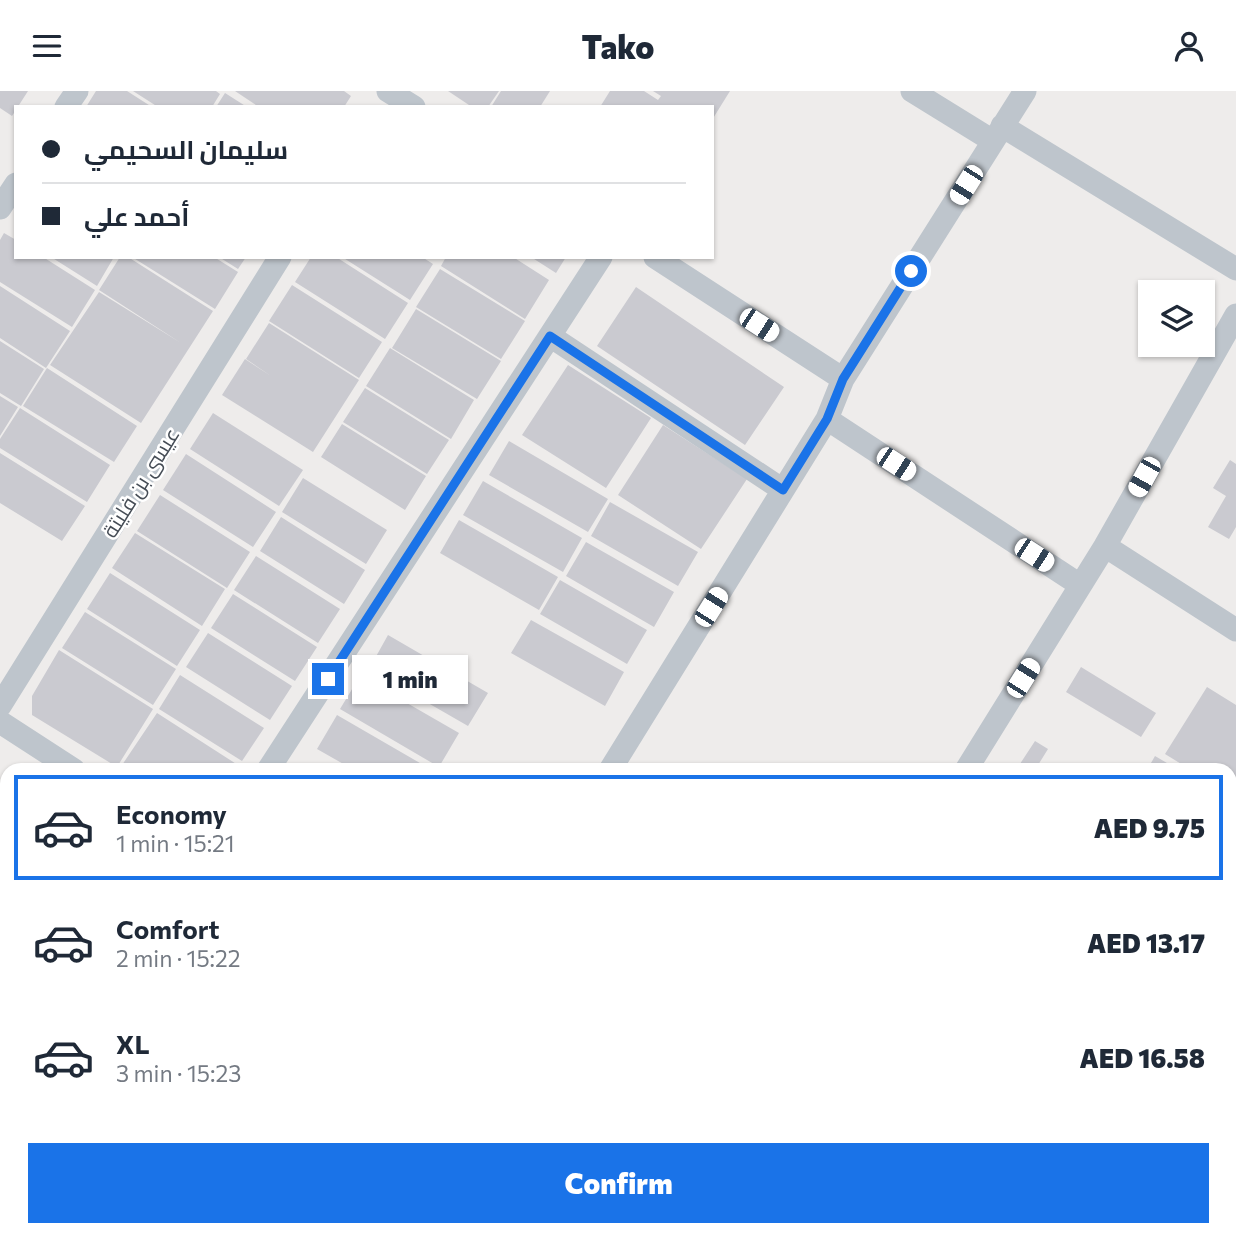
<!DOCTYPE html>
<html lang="en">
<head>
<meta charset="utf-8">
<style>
  body { margin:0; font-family:Commissioner,Cairo,sans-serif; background:#f2f2f3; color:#1f2937; height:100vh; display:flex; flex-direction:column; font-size:26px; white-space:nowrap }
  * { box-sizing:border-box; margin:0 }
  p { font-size:23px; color:#747a83 }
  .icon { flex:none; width:38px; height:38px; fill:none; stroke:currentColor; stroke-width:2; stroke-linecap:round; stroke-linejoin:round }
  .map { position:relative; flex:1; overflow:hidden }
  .panel { position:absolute; left:0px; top:672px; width:1237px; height:474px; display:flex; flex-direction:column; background:#fff; border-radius:21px 21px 0 0; box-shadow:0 2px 5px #0004 }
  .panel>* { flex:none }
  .banner { position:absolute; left:14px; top:14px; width:700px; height:154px; border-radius:0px; box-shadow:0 2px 5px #0004; display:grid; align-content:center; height:154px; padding:0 28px; background:#fff }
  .tools { position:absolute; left:1138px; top:189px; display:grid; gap:14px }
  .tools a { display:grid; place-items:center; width:77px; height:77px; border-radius:0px; background:#fff; box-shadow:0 2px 5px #0004; font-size:35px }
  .end { position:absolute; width:32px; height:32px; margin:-16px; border:9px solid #1a73e8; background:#fff; box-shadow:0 0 0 4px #fff }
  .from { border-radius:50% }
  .bubble { position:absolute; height:49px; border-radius:0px; background:#fff; box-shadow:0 2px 5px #0004; font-size:23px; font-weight:800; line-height:49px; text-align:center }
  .car { position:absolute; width:21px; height:42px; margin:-21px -10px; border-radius:9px; box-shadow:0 0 5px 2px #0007; background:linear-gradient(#fff 24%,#345 0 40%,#fff 0 76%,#345 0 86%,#fff 0) }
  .banner b { display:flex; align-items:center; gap:24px; height:66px; font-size:26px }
  .banner b+b { border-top:2px solid #e0e1e3 }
  .banner i { width:18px; height:18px; background:#1f2937 }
  ul { padding:12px 0 0; list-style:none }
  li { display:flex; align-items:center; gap:21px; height:105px; margin:0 14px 10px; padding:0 14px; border:4px solid transparent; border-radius:0px }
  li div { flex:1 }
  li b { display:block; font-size:26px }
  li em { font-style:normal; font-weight:800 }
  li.selected { border-color:#1a73e8 }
  li>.icon { width:63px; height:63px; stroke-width:1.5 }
  .action { display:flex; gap:14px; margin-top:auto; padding:14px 28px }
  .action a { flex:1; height:80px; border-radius:0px; background:#1a73e8; color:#fff; font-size:28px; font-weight:800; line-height:80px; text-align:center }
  header { display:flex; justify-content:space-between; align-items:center; height:91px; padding:0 28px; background:#fff; font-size:32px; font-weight:800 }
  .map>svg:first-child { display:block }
  .building { fill:#cacad0 }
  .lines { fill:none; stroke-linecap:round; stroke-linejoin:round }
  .street { stroke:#bec5cc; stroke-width:23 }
  .route { stroke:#1a73e8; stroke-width:9 }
  .labels { text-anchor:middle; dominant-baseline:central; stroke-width:5; stroke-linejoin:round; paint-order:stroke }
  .street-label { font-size:21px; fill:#464d56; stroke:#fff }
</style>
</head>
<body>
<header><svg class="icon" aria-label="menu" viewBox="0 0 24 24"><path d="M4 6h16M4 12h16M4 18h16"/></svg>Tako<svg class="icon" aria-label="person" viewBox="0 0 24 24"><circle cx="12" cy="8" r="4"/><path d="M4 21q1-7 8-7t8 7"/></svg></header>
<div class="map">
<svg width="1236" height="1145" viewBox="0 0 1236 1145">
  <rect width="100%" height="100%" fill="#eeeceb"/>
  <path class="building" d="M0 0H28L12 25 0 17Z
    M96 0H127L152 16H86Z
    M133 0H216L220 3 212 16H158Z
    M235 0H344L351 5 344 16H259Z
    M448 0H499L488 16H472Z
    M501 0H550L540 16H491Z
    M610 0H644L658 9 661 5 653 0H730L712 29V16H600Z
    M225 2 247 16H216Z
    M4 142 16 149V166H43L95 199 72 236 0 191V149Z
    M51 166H114L97 195Z
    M120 166H128L213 220 141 332 50 274 99 201 181 252 99 199Z
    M132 166H214L238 181 215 218Z
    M219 166H246L238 178Z
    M311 166H336L408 212 385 248 295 191Z
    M342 166H422L433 173 410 209Z
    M446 166H513L549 189 525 228 441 175Z
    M531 166H566L556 182Z
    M440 178 525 230 501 268 416 216Z
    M292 194 382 251 359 287 269 230Z
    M0 195 70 240 46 277 0 247Z
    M636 196 784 296 745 354 597 255Z
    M416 218 501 270 477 308 392 257Z
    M269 232 359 289 313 361 222 304 245 268 271 285 246 268Z
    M0 250 44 278 21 315 0 302Z
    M390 257 474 309 451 348 366 295Z
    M568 274 651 327 606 397 522 344Z
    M47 277 137 335 114 371 23 315Z
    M365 297 449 349 427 383 343 331Z
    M0 305 18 316 0 345Z
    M20 317 110 374 87 411 0 357V348Z
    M213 322 303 379 279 415 190 358Z
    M342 333 426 385 405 419 321 366Z
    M663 334 747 388 701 458 618 404Z
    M509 350 608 408 588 441 489 384Z
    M0 362 85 415 62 450 0 412Z
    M186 363 276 421 253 456 163 399Z
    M1230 369 1236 373V436L1229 448 1208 436 1226 405 1213 397Z
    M303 387 387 439 366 473 282 421Z
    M483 390 582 447 563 481 463 424Z
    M160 404 250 461 227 497 137 440Z
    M610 411 698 461 678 495 591 445Z
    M281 426 365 479 344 513 260 460Z
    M459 429 558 486 539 519 440 462Z
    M135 442 225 498 202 535 112 477Z
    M586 451 674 501 654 536 566 485Z
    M256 465 340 518 318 552 234 499Z
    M110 482 200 539 177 575 87 518Z
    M560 489 647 539 627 573 540 523Z
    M233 503 317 556 295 590 211 537Z
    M85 521 176 578 153 614 62 557Z
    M531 529 624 581 605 615 511 562Z
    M208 542 292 595 270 629 186 576Z
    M388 544 488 602 468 635 369 578Z
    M59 559 153 618 117 676 32 624V605Z
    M1081 576 1156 622 1141 646 1066 601Z
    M180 584 264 637 242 670 159 618Z
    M360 585 459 642 439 676 340 618Z
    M1207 596 1236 614V707L1230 703V679H1191L1165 663Z
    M157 622 241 676 239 679H124L120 677Z
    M337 624 432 679H354L317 658Z
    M1035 650 1048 658 1035 679H1016Z
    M1155 665 1179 679H1147Z
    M7 685V769L0 780V696Z
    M1236 833V853L1230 849V842Z
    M1230 853 1236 857V905L1230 902Z
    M7 867V925L0 920V878Z
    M1230 909 1236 913V974L1230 970Z
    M2 1003 7 1006V1129L0 1125V1007Z
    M1230 1007 1236 1010V1039L1230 1049Z
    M1236 1046V1135L1230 1132V1055Z
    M1230 1133 1236 1137V1145H1169L1173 1139H1230Z
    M0 1134 7 1139 17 1145H0Z
    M23 1139H78L74 1145H32Z
    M351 1139H378L387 1145H347Z
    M388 1139H495L492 1145H397Z
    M500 1139H605L614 1145H496Z
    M610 1139H644L640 1145H619Z
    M754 1139H856L853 1145H763Z
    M922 1139H983L979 1145H931Z
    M1067 1139H1152L1161 1145H1076Z"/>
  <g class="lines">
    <path class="street" d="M388 0 414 16
      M912 0 993 50
      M66 16 77 0
      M1002 35 1236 178
      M0 117 16 93
      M655 166 843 288
      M550 245 783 399
      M827 328 1080 494
      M1105 455 1236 539
      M0 615 280 166
      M0 631 74 679
      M268 679 601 166
      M610 679 827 328 843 288 1025 0
      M966 679 1105 455 1236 224
      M1230 796 1236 787
      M0 966 7 971
      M284 1139 294 1145
      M676 1145 680 1139
      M1015 1145 1019 1139"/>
  </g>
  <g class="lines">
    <path class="route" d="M328 588 550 245 783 399 827 328 843 288 911 180"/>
  </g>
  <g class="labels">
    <g class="street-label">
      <text transform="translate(140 391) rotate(-58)">عيسى بن فليتة</text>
    </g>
  </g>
</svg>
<div class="tools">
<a><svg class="icon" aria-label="layers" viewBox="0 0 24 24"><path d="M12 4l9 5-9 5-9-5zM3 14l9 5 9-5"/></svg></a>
</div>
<i class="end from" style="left:911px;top:180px"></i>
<i class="end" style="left:328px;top:588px"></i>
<div class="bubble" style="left:352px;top:564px;width:116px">1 min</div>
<i class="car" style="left:966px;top:94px;rotate:212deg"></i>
<i class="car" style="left:759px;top:234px;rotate:123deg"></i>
<i class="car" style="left:896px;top:373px;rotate:123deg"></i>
<i class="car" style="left:1144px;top:386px;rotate:209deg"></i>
<i class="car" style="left:1034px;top:464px;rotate:123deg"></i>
<i class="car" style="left:711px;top:516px;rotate:32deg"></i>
<i class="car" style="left:1023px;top:587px;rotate:32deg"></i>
<div class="banner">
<b><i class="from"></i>سليمان السحيمي</b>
<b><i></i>أحمد علي</b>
</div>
<section class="panel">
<ul>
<li class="selected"><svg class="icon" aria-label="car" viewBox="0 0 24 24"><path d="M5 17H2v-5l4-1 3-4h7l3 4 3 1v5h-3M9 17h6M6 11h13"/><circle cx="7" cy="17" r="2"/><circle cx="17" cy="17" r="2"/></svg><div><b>Economy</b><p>1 min · 15:21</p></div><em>AED 9.75</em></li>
<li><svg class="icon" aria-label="car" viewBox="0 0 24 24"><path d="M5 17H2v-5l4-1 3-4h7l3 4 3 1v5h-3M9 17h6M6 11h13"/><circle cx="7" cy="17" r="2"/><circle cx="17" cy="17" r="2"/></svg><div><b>Comfort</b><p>2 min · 15:22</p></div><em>AED 13.17</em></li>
<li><svg class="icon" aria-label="car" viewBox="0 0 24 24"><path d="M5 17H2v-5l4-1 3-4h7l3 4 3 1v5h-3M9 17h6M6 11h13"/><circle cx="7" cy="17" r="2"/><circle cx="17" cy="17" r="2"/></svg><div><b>XL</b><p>3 min · 15:23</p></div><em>AED 16.58</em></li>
</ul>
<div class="action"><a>Confirm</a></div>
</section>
</div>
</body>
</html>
